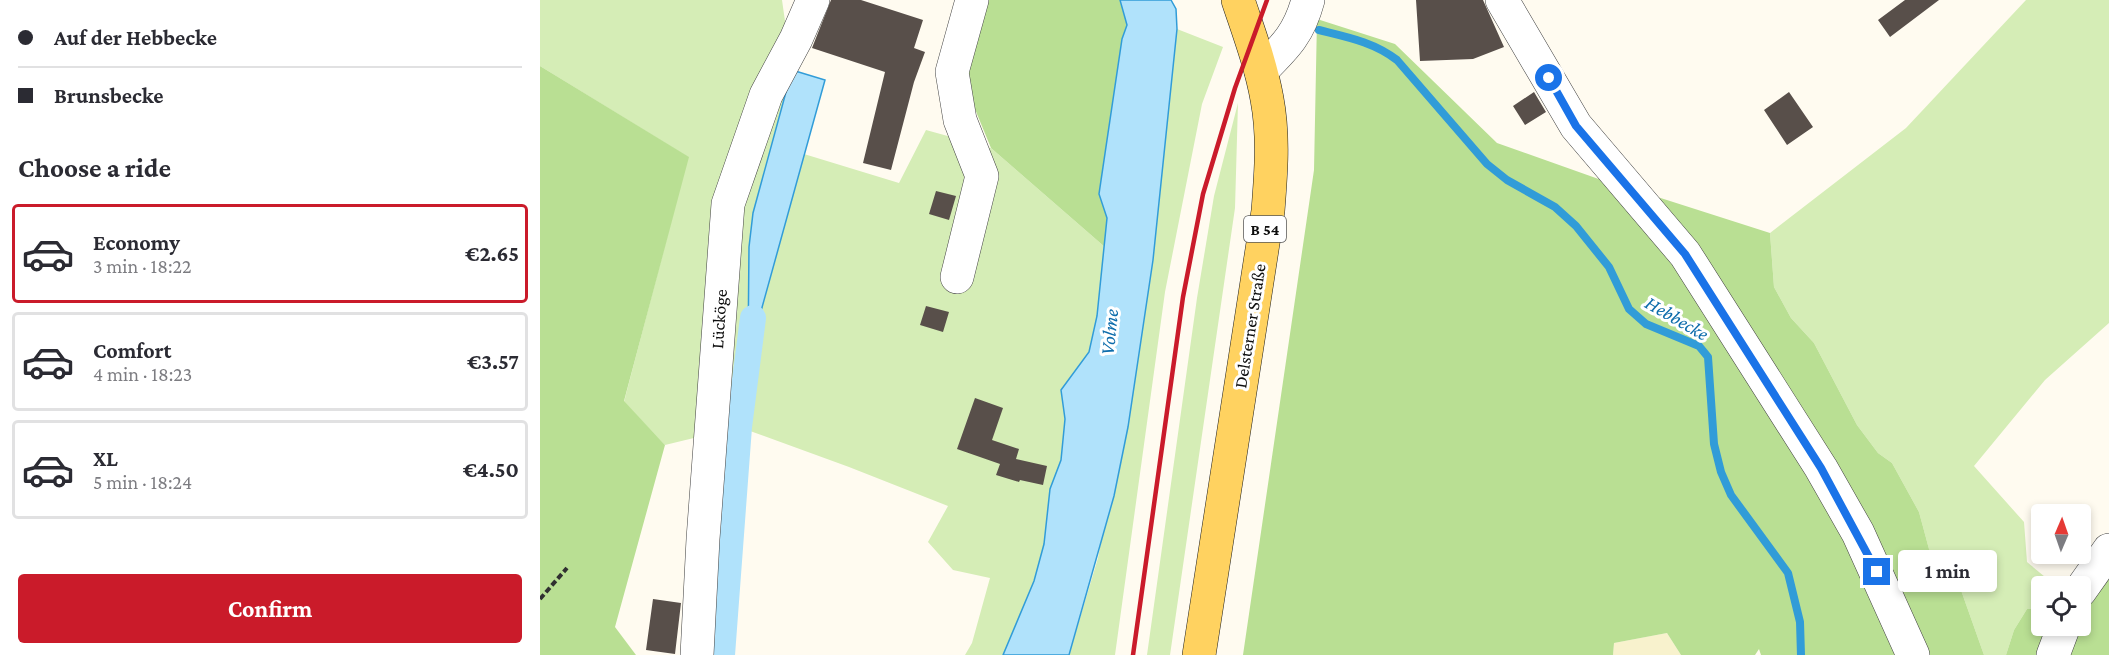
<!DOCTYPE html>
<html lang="en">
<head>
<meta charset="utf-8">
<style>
  body { margin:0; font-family:"Crimson Pro",serif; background:#f2f2f3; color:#2b2b33; height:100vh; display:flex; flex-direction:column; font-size:22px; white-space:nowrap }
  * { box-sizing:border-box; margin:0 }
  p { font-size:20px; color:#7c7c81 }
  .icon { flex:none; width:33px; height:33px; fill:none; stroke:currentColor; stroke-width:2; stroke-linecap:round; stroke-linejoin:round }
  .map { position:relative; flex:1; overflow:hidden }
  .sheet { display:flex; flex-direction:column; background:#fff; width:540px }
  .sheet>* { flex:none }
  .top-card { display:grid; align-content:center; height:132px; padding:0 18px; background:#fff }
  .needle { width:39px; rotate:2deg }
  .controls { position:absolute; left:1491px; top:504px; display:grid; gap:12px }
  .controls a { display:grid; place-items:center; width:60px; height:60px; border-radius:6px; background:#fff; box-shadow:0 3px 9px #0003; font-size:30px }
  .end { position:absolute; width:27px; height:27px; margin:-14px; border:8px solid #1a73e8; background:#fff; box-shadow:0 0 0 3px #fff }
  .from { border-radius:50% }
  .bubble { position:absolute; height:42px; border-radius:6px; background:#fff; box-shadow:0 3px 9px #0003; font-size:20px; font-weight:700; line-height:42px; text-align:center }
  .top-card b { display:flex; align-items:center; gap:21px; height:57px; font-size:22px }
  .top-card b+b { border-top:2px solid #e1e1e2 }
  .top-card i { width:15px; height:15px; background:#2b2b33 }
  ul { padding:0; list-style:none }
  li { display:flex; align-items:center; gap:18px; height:99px; margin:0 12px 9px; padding:0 6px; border:3px solid #e1e1e2; border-radius:6px }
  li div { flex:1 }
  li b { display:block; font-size:22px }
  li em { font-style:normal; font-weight:700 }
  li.on { border-color:#ca1b2a }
  li>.icon { width:54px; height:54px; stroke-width:1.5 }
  h2 { padding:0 18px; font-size:27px; line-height:72px }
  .action { display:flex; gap:12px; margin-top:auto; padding:12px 18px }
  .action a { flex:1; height:69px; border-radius:6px; background:#ca1b2a; color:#fff; font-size:24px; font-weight:700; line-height:69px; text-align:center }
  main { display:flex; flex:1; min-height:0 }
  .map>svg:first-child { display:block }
  .farmland { fill:#f8f2cd }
  .green { fill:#d5edb6 }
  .forest { fill:#b9df93 }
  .water { fill:#b0e2fb; stroke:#319cd8; stroke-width:1.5 }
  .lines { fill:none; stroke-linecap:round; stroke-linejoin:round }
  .stream { stroke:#319cd8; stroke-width:8 }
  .canal { stroke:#b0e2fb; stroke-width:26 }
  .building { fill:#584f4a }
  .minor-casing { stroke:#414141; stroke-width:34 }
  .major-casing { stroke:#1f1f1f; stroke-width:34 }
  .path { stroke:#303030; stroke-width:4; stroke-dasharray:6 3; stroke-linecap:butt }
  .minor { stroke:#fff; stroke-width:33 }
  .major { stroke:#ffd260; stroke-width:33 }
  .rail { stroke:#ca1b2a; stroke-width:4.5 }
  .route { stroke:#1a73e8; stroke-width:8 }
  .labels { text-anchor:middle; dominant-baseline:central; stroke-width:6; stroke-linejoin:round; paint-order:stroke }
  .shield { fill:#fff; stroke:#565656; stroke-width:1.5 }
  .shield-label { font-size:16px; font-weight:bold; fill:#0e0e0e }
  .street-label { font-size:18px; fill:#0e0e0e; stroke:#fff }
  .water-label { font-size:20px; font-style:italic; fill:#0d6cab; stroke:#fff }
</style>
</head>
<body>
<main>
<section class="sheet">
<div class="top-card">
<b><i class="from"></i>Auf der Hebbecke</b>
<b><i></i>Brunsbecke</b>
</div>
<h2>Choose a ride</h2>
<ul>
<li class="on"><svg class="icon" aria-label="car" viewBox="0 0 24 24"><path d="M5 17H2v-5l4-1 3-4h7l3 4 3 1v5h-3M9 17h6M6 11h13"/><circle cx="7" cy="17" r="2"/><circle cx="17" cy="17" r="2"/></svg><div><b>Economy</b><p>3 min · 18:22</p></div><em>€2.65</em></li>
<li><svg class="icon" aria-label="car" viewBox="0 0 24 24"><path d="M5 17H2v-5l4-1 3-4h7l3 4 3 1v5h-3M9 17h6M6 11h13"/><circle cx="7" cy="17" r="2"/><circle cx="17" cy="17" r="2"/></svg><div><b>Comfort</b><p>4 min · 18:23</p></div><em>€3.57</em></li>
<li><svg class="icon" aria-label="car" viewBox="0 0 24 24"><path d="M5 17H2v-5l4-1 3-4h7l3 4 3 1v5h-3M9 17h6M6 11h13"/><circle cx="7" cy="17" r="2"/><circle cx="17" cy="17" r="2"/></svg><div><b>XL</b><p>5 min · 18:24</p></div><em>€4.50</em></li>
</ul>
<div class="action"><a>Confirm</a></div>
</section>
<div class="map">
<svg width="1569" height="655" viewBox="0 0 1569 655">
  <rect width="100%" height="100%" fill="#fffbf0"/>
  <path class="farmland" d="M1127 633 1141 655H1073L1074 643Z"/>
  <path class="green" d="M0 0H242L252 70 213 213 208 349 218 322 264 154 359 183 386 130 451 148 566 248 557 316 549 352 521 390 525 419 521 460 510 489 504 544 494 581 463 655H425L432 643 450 578 413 570 388 542 408 506 309 467 199 427 125 445 84 402 148 157 0 66Z
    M1486 0H1569V323L1505 380 1434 466 1484 522 1487 562 1516 586H1502L1501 608 1487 609 1474 630 1466 655H1444L1416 576 1389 549 1379 512 1352 463 1338 453 1317 425 1274 343 1251 318 1234 287 1230 233 1366 128Z
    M637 29 683 47 662 104 625 292 575 655H529L558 558 602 325 613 260Z
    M698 103 695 208 630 655H607L657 298 674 196Z"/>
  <path class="forest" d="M447 0H580L587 25 582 39 559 194 567 218 566 248 451 148 423 80Z
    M777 19 855 44 957 143 1067 182 1138 261 1309 536 1362 655H1221L1219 649 1215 655H1141L1127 633 1074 643 1073 655H703L774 170Z
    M0 66 149 157 84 401 125 445 75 627 96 655H0Z
    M1105 193 1230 233 1234 287 1251 318 1274 343 1317 425 1338 453 1352 463 1379 512 1389 549 1416 576 1444 655H1383Z
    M1569 577V655H1524L1534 626H1540L1541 610Z
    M1501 608 1502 626H1514L1502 655H1466L1474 630 1487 609Z"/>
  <path class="water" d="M580 0H631L636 9 637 29 613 260 588 427 574 496 529 655H463L494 581 504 544 510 489 521 460 525 419 521 390 549 352 557 316 567 218 559 194 582 39 587 25Z
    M252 70 285 80 218 322 208 351 209 247 213 213Z"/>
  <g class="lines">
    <path class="stream" d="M779 30C807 37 834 42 857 60L947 164 967 180 1015 207 1036 226 1069 267 1089 309 1106 324 1159 346 1168 357 1174 444 1181 472 1191 495 1248 573 1260 622 1261 655"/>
    <path class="canal" d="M182 655 199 427 213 318"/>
  </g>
  <path class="building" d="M291 0H321L383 20 374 48 385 52 374 82 351 170 323 163 345 72 272 48Z
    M876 0H943L964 47 933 59 880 61Z
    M1365 0H1399L1350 37 1338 20Z
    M994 92 1006 112 985 125 973 106Z
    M1249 92 1273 127 1247 145 1224 110Z
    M396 191 416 196 409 220 389 214Z
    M386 306 409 312 403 332 380 325Z
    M435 398 463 408 452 440 479 449 476 459 507 466 503 485 480 480 479 482 456 475 460 464 417 449Z
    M113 599 141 603 135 654 106 650Z"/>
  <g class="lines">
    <defs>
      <path id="minor" d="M962 0 1036 126 1145 254 1281 468 1318 533 1373 655
        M721 71C745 47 759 34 768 0
        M417 277 442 176 420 120 412 72 432 0
        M1540 591 1569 550
        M157 655 163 539 188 204 226 95 256 39 273 0
        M1513 655 1524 626"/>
      <path id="major" d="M659 655 728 211C731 173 734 136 727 99 721 65 709 33 698 0"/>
    </defs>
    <use href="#minor" class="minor-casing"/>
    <use href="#major" class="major-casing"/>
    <path class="path" d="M0 599 27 568"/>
    <use href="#minor" class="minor"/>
    <use href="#major" class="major"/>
    <path class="rail" d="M593 655 643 297 663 194 695 88 727 0"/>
  </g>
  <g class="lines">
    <path class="route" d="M1009 78 1036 126 1145 254 1281 468 1337 572"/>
  </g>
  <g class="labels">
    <rect class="shield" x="704" y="216" width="42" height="26" rx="4.5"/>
    <g class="shield-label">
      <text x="725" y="229">B 54</text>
    </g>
    <g class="street-label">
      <text transform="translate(179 319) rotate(-86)">Lücköge</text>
      <text transform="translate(710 326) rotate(-81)">Delsterner Straße</text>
    </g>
    <g class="water-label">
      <text transform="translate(1137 318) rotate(30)">Hebbecke</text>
      <text transform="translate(569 332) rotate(-84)">Volme</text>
    </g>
  </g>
</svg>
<div class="controls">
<a><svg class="needle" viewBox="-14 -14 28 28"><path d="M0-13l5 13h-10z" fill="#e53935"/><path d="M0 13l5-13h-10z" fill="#7c7c81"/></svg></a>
<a><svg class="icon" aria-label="locate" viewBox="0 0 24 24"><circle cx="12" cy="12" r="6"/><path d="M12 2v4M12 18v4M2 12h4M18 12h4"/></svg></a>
</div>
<i class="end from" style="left:1009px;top:78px"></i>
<i class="end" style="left:1337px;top:572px"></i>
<div class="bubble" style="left:1358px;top:550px;width:99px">1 min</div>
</div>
</main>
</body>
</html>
